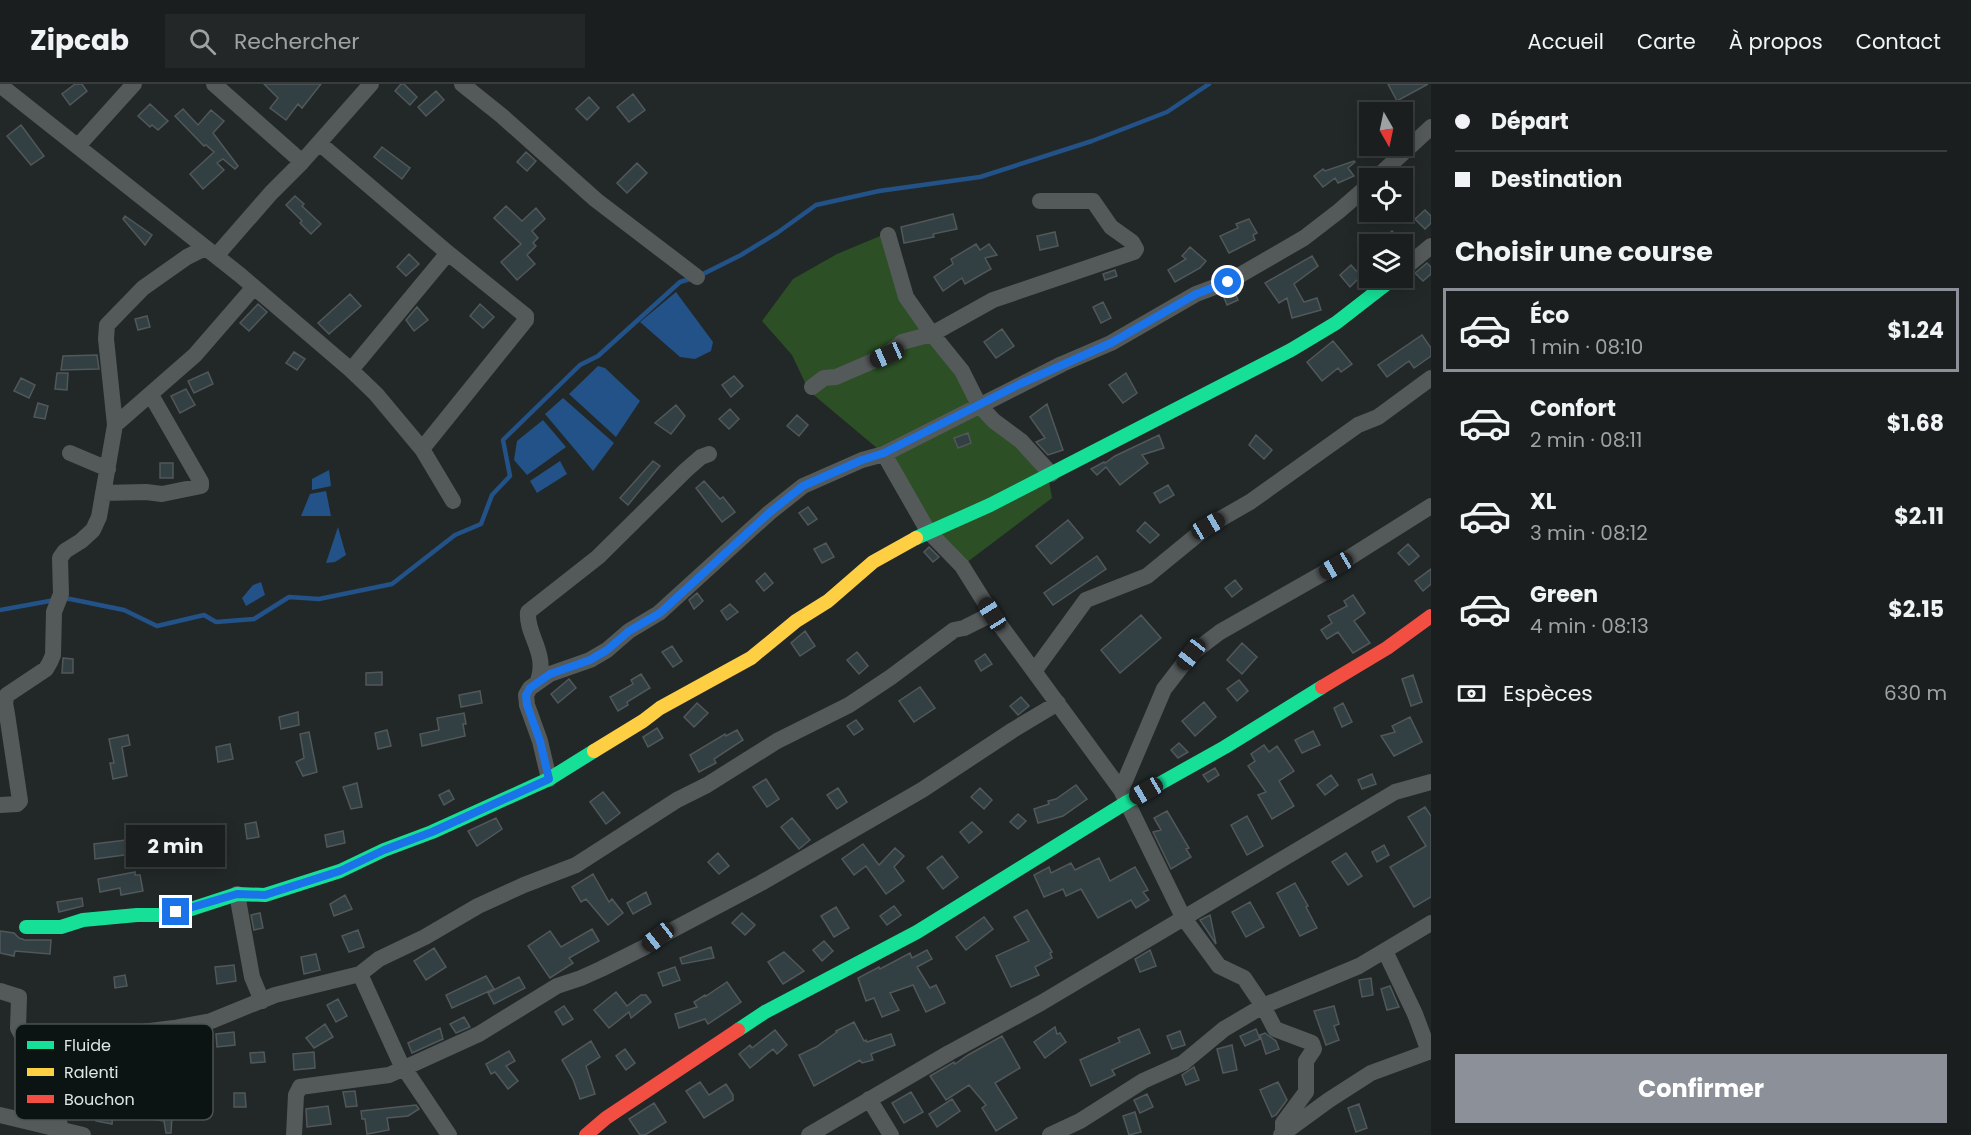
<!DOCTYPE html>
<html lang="fr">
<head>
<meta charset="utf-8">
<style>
  body { margin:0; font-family:Poppins,sans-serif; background:#232727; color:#f1f3f6; height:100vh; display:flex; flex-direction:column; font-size:22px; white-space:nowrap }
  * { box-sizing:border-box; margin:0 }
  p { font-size:20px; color:#9fa2a4 }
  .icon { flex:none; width:33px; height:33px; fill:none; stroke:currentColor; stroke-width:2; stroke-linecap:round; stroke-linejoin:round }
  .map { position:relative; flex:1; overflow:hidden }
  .drawer { display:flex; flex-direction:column; background:#1a1e1e; width:540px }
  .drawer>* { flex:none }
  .banner { display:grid; align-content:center; height:132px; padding:0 24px; background:#1a1e1e }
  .needle { width:39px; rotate:171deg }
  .controls { position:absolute; left:1359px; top:18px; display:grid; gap:12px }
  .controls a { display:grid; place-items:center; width:54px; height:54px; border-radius:0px; background:#1a1e1e; box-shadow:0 3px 15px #0003,0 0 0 2px #383c3c; font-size:30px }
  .end { position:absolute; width:27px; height:27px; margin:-14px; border:8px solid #1a73e8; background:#fff; box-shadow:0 0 0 3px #fff }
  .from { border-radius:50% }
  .bubble { position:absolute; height:42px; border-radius:0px; background:#1a1e1e; box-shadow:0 3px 15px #0003,0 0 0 2px #383c3c; font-size:20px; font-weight:700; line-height:42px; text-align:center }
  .car { position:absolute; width:18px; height:36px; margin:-18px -9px; border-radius:8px; box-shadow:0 0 4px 2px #0007; background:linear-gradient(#222 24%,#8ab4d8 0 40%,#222 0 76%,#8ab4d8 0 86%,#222 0) }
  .banner b { display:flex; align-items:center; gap:21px; height:57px; font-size:22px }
  .banner b+b { border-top:2px solid #383c3c }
  .banner i { width:15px; height:15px; background:#f1f3f6 }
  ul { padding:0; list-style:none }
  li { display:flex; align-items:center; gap:18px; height:84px; margin:0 12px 9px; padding:0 12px; border:3px solid transparent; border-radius:0px }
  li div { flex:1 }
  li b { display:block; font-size:22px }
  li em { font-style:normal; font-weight:700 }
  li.selected { border-color:#8c9099 }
  li>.icon { width:54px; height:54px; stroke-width:1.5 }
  h2 { padding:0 24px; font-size:27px; line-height:72px }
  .pay { display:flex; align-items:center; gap:15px; height:66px; padding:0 24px; font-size:22px }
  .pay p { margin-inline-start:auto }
  .button { display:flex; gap:12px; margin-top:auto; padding:12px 24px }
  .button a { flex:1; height:69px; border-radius:0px; background:#8c9099; color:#fff; font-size:24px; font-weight:700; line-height:69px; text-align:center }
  header { display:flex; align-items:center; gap:36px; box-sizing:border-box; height:84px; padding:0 30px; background:#1a1e1e; border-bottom:2px solid #383c3c }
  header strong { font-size:28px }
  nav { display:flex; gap:33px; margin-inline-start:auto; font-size:21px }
  .search { width:420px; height:54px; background:#232727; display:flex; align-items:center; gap:15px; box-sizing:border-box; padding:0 21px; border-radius:0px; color:#9fa2a4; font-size:22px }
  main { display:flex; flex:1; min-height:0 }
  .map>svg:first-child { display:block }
  .green { fill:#2c4f25 }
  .water { fill:#225288 }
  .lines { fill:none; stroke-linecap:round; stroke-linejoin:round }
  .stream { stroke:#225288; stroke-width:4.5 }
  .building { fill:#324044; stroke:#525759; stroke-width:1.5 }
  .street { stroke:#545959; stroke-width:16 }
  .fast { stroke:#16e098; stroke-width:14 }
  .slow { stroke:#ffcf43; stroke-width:14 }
  .jam { stroke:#f24e42; stroke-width:14 }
  .route { stroke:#1a73e8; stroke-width:8 }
  .key { fill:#0c1313; stroke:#4b5252; stroke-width:1.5 }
  .key-label { font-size:16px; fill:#dde5e5 }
</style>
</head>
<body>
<header>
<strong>Zipcab</strong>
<div class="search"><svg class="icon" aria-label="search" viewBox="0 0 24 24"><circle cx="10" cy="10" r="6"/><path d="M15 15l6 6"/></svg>Rechercher</div>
<nav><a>Accueil</a><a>Carte</a><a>À propos</a><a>Contact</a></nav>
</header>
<main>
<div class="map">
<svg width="1431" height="1051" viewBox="0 0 1431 1051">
  <rect width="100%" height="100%" fill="#222828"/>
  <path class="green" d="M885 150 911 225 1048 392 1052 414 962 482 884 370 809 307 792 271 762 237 793 195 837 170Z"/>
  <path class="water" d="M676 208 713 258 711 267 695 275 680 273 640 238Z
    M598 282 605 284 640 317 616 353 569 310Z
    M563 314 614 359 593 387 545 330Z
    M543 336 566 363 527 391 514 376 517 357Z
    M560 377 567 390 537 409 530 397Z
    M329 386 331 402 312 406V395Z
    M326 407 331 432H301L310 410Z
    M338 443 346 471 335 478 326 479Z
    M261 498 265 511 246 522 242 514 253 501Z"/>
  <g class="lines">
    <path class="stream" d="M701 191 741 171 777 149 816 121 879 107 980 93 1092 57 1167 28 1209 0
      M63 515H70L124 526 157 542 204 531 216 538 254 535 289 513 319 515 392 500 455 451 481 440 492 411 510 392 503 356 580 281 598 272 680 198 693 194
      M0 526 55 516"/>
  </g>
  <path class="building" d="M75 0H82L87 7 70 21 62 10Z
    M264 0H321L302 24 298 20 286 36 270 24 278 14Z
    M401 0H404L417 13 410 21 395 7Z
    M1388 0H1428L1397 17Z
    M436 7 444 16 426 32 418 23Z
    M633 10 645 26 629 38 617 23Z
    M589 13 599 24 587 36 576 25Z
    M150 20 168 37 158 46 152 41 150 43 138 32Z
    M183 25 198 41 211 26 224 37 213 49 238 82 235 85 223 75 217 79 224 86 203 105 190 90 214 68 206 61 204 62 175 32Z
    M21 41 44 72 31 81 7 52Z
    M382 63 410 84 402 95 374 73Z
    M526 68 536 77 527 87 517 78Z
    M1354 77 1355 78 1348 84 1354 92 1338 99 1335 94 1323 103 1314 92 1323 85 1325 87Z
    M637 79 647 89 627 109 617 99Z
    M295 112 304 120 302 122 321 140 311 150 300 139 302 137 286 121Z
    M506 122 522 137 536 124 545 135 532 147 538 154 533 159 536 162 527 171 535 180 517 196 501 178 521 160 494 134Z
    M1425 126 1431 132V139L1425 145 1415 135Z
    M953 130 957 145 933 150 934 153 904 159 901 143Z
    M125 132 152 151 145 161 123 135Z
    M1249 135 1257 149 1253 151 1255 156 1229 169 1220 152 1238 144 1236 140Z
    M1392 147 1404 160H1378Z
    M1055 148 1058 162 1040 166 1037 152Z
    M976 160 980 166 989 160 997 171 985 174 991 185 965 200 962 194 943 207 934 193 953 180 951 175Z
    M1190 163 1206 177 1200 184 1175 198 1168 186 1186 175 1182 172Z
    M409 170 419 180 406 192 397 183Z
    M1312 172 1318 182 1294 200 1304 218 1317 214 1321 226 1292 234 1287 214 1279 219 1265 199Z
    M1427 179 1431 183V190L1423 197 1415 189Z
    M1351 181 1361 192 1350 203 1340 191Z
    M1115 186 1117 192 1105 196 1103 190Z
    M1234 207 1238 216 1227 221 1223 211Z
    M350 210 361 222 329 250 318 239Z
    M1103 218 1111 234 1101 239 1093 223Z
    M258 220 267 228 249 247 240 239Z
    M480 220 494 233 483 244 470 232Z
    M417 223 428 236 414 247 406 236Z
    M147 232 150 243 138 246 135 235Z
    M1002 245 1014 262 996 274 984 258Z
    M1422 251 1431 264V272L1414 284 1409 277 1387 293 1378 281Z
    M1333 257 1352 280 1341 288 1338 284 1322 297 1307 278Z
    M294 268 305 275 297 286 286 279Z
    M97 271 99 285 61 286 63 272Z
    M208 288 213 300 194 309 188 297Z
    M57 289H68L67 306 55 305Z
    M1126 289 1137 309 1123 319 1109 301Z
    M734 292 743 302 731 313 722 301Z
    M21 294 35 301 29 314 14 307Z
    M186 305 195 321 180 329 171 312Z
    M38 319 48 322 45 335 34 333Z
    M1047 320 1063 366 1048 371 1036 358 1045 354 1030 333Z
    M676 321 685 332 671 350 655 339Z
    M730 325 739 335 729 345 719 335Z
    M797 331 808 341 799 352 787 342Z
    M968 349 971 359 958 364 954 354Z
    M1159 351 1164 364 1142 371 1148 379 1120 401 1106 383 1097 391 1091 385 1104 378 1105 379 1115 372Z
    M1256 351 1272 366 1264 375 1249 361Z
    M653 377 660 382 628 421 620 414Z
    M160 379H173V394H160Z
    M704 397 720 415 723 413 735 428 722 438 696 404Z
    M1168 401 1174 411 1160 419 1154 409Z
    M808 423 817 435 808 441 799 429Z
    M1068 436 1083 454 1051 480 1036 462Z
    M1145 438 1159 451 1150 459 1137 447Z
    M826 459 834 473 822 479 814 465Z
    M1408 460 1419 472 1409 481 1398 469Z
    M929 463 939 473 933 478 924 468Z
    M1097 472 1106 485 1053 521 1044 509Z
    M1431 485V500L1423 507 1415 497Z
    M765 489 773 499 764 507 756 497Z
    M1235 496 1242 505 1232 513 1225 504Z
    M697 509 703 517 694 525 689 516Z
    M1353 511 1365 529 1354 537 1370 559 1353 569 1338 548 1327 555 1321 546 1332 539 1328 532 1347 522 1344 517Z
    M730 520 738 528 727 536 721 527Z
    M1141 531 1161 554 1120 589 1101 566Z
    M805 547 815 562 800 572 791 559Z
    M1242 559 1257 573 1242 590 1227 576Z
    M672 562 682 577 673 583 662 568Z
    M857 568 868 582 859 590 847 576Z
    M985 570 992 580 981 587 975 577Z
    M63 574 73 575V589H62Z
    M382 588V601H366V589Z
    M641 590 650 604 627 618 628 621 618 627 610 613 633 600 631 596Z
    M1413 591 1422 618 1411 622 1402 595Z
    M569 595 576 604 558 619 551 610Z
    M1239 596 1248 607 1237 617 1227 605Z
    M920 603 935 624 914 638 899 617Z
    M480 607 482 619 461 623 459 611Z
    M1021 613 1029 622 1018 631 1010 622Z
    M1204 618 1216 633 1195 652 1182 637Z
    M697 619 708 629 694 643 684 633Z
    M1343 619 1352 638 1342 643 1334 624Z
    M298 628 299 641 281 645 279 633Z
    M464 629 466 640H463L465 652 422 662 420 650 439 646 437 634Z
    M1410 633 1422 658 1394 672 1381 652 1395 648 1392 642Z
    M856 636 863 645 854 651 847 642Z
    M657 644 663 654 648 663 643 653Z
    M387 646 391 662 378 665 375 649Z
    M737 646 743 656 714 675 716 679 699 688 690 671 725 650 726 652Z
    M1313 647 1320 661 1302 669 1295 656Z
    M309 648 317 688 303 692 296 678 304 674 300 650Z
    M128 651 130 661 122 663 127 692 113 695 110 679H114L109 655Z
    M1179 659 1188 668 1178 674 1171 666Z
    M230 660 233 675 218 678 216 663Z
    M1264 661 1269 668 1277 662 1294 687 1279 697 1294 722 1272 735 1258 711 1266 708 1248 682 1255 677 1251 670Z
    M1215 684 1219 691 1208 698 1203 691Z
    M1372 690 1376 700 1362 705 1358 696Z
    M1331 691 1338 701 1325 711 1317 701Z
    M766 695 779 715 767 723 753 703Z
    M357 699 362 723 351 725 343 703Z
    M1076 701 1087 715 1063 732 1038 739 1034 725 1049 720 1048 717 1056 715Z
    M838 704 847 718 837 725 827 711Z
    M980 704 992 716 984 725 971 713Z
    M449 706 454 715 444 721 439 711Z
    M603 708 620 729 606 740 590 718Z
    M1425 723 1431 732V813L1414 823 1390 783 1426 762 1408 733Z
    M1167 727 1189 764 1186 765 1191 773 1171 785 1153 748 1161 746 1154 734Z
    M1018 730 1026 737 1018 745 1010 738Z
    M1247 732 1263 762 1247 771 1231 741Z
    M496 734 502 745 477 762 468 747Z
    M792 734 810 756 799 765 781 743Z
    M256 738 259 753 247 755 245 740Z
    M972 738 982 748 969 759 960 748Z
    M343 747 345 759 327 763 325 751Z
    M134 755 136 767 132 768V770L95 775 94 760Z
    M863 760 879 781 895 764 904 772 894 783 904 797 886 810 866 782 854 791 842 775Z
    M1384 761 1389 771 1377 778 1372 768Z
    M718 769 729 782 719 790 708 778Z
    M1346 769 1362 792 1348 801 1332 778Z
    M942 772 958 793 943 805 927 784Z
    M1099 774 1110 797 1135 783 1148 806 1143 808 1149 816 1136 824 1131 816 1098 834 1081 805 1066 812 1063 805 1044 813 1034 791 1049 783 1051 789 1071 779 1075 786Z
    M135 788V791H140L143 807 121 811 120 804 100 808 98 795Z
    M593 790 609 818 612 815 623 829 608 841 586 815 581 818 572 803Z
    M1295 799 1308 822 1306 823 1317 844 1300 852 1277 809Z
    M646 808 651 820 633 830 627 819Z
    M345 811 352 825 334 832 330 820Z
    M82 814 83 822 59 828 57 818Z
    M1250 818 1264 843 1246 853 1232 828Z
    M894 822 901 831 887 841 880 832Z
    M836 823 849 844 834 853 821 832Z
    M1027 826 1052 868 1050 869 1052 874 1035 883 1039 891 1011 903 996 872 1029 857 1014 833Z
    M260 829 263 844 254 846 251 831Z
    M742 829 755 841 745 851 732 839Z
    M1210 831 1216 860 1200 836Z
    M984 833 993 845 966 866 956 853Z
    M592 845 599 857 569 874 573 879 550 894 528 862 550 847 561 863Z
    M358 846 364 863 349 868 342 852Z
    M0 847 14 849 19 854 25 856H51L50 870 15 867 14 872 0 869Z
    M824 857 833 867 822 877 813 866Z
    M711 863 714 874 682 880 680 874Z
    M434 864 446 883 426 896 414 877Z
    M927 866 932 875 917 883 930 904 936 901 945 919 926 928 913 901 890 909 899 926 882 933 874 914 866 917 858 894 879 883 880 885 910 869 912 874Z
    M1150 866 1156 882 1140 888 1135 875Z
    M784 868 804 887 783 900 768 878Z
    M316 870 320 886 304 890 301 873Z
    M234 881 236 897 217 900 215 883Z
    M675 883 680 896 663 902 658 889Z
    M125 891 127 902 115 904 114 893Z
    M486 892 494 905 452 924 446 911Z
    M519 893 525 904 494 920 488 909Z
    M1371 894 1373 911 1362 913 1359 896Z
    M727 898 741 918 708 940 705 935 679 944 675 930 697 923 694 918 705 911 706 912Z
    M1390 902 1399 923 1387 926 1381 905Z
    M616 908 627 922 641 911H646L651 918 631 934 629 928 609 944 594 926Z
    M338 915 347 932 336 938 327 921Z
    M564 922 573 935 563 941 555 928Z
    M1334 922 1339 940 1334 942 1339 956 1326 961 1314 927Z
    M464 933 470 943 456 949 450 940Z
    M854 938 864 957 866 956 867 958 891 950 895 961 871 970 873 976 862 979 860 976 814 1002 799 971 816 963 837 948 836 947Z
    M325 940 333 953 314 964 306 954Z
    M1055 943 1057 950 1060 949 1066 958 1045 974 1034 958Z
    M440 944 443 955 412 969 408 959Z
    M1139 945 1150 969 1112 986 1115 991 1091 1002 1080 976 1120 958 1118 954Z
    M1256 945 1260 955 1245 962 1240 952Z
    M775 946 787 961 777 970 773 965 750 984 739 970 750 961 752 964Z
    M1180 947 1185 961 1172 965 1167 952Z
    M234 948 235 961 217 963 216 950Z
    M1265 949 1276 957 1279 965 1266 970 1260 951Z
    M1002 952 1020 984 995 999 1017 1034 996 1047 982 1024 986 1021 969 1001 946 1016 930 992 954 978 955 980 968 971Z
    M591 957 600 973 586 982 595 1010 580 1015 573 995 562 976Z
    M1232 961 1237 986 1223 989 1217 965Z
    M625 965 635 979 626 986 616 972Z
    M509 967 515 977 506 982 518 997 508 1005 495 988 491 990 486 980Z
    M264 968 265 978 251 979 250 969Z
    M314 968 315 984 294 986 293 970Z
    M1194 983 1199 996 1186 1001 1182 991Z
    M174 997 171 1049H166L164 1037 113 1029 112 1040 96 1037 99 1015H91V1000L103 1001V1005L126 1008 125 1013 161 1019 158 1000Z
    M700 998 709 1011 726 1000 733 1011V1016L704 1034 686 1007Z
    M1278 998 1287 1016 1276 1031 1272 1033 1260 1006Z
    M355 1007 357 1022 346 1023 343 1008Z
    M911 1008 923 1028 904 1039 892 1019Z
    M234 1009H245L246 1023H234Z
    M1147 1010 1153 1023 1140 1029 1134 1016Z
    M952 1015 960 1027 937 1043 929 1030Z
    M654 1019 666 1038 645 1051H640L629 1035Z
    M1359 1020 1367 1044 1356 1048 1348 1024Z
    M416 1021 419 1025 408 1032 387 1034 389 1046 367 1050 365 1035H362L361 1027Z
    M328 1022 331 1040 307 1043 306 1025Z
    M1135 1028 1141 1048 1129 1051 1123 1032Z"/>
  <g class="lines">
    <path class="street" d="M214 0 302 78
      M462 0 502 32 596 116 697 193
      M0 1 240 191 351 286 376 310 422 365 453 417
      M319 59 448 169 526 232V236L422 365
      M78 62 134 0
      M1376 94 1431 43
      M888 151 906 213 932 250 962 287 979 321 994 337 1021 357 1051 390
      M216 172 271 109 302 78 371 0
      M1402 186 1431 162
      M351 286 448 169
      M812 303 824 294 836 293 887 271 902 258 932 250 993 216 1134 168 1136 165 1132 158 1111 143 1093 117H1040
      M115 341 195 271 254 203
      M70 369 108 385
      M884 370 928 447 962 482 992 530 1121 706 1183 833 1219 882 1244 894 1263 922 1275 945 1312 959 1314 965 1306 977V1008L1283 1039V1050
      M103 409 146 408 162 410 201 402V398L151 311
      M1035 586 1086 516 1147 492 1208 442 1250 418 1358 341 1378 333 1431 294
      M538 597C548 569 526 551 528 528L598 473 686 386 701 373 709 370
      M549 695 540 657 527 621 526 611 530 604 550 590 590 576 607 566 629 547 659 529 769 429 803 402 862 376 884 370 1062 280 1111 259 1196 210 1228 198 1304 154 1339 127 1370 100
      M1121 706 1164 605 1191 570 1220 548 1336 482 1431 422
      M0 721 17 720 20 717 7 630 5 619 7 611 46 585 50 578 53 571 54 528 61 510 60 474 65 467 81 457 93 446 99 433 115 341 106 255 107 241 143 204 187 173 205 164
      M237 810 252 893 262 917
      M1385 867 1415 930 1428 965 1431 966
      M360 890 400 978 449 1051
      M0 907 19 913 18 944 23 953 39 957 60 955 97 959 126 950 174 944 211 937 275 911 360 890 379 875 425 853 478 822 524 801 576 781 677 716 707 701 777 657 849 621 891 593 954 546 964 544 992 530
      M60 955C60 969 60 984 60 999 60 1016 53 1035 65 1051
      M869 1015 891 1051
      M0 1031 83 1051
      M294 1051 296 1011 300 1003 389 991 479 950 557 902 581 894 601 885 645 863 659 853 761 799 922 706 1013 646 1058 619
      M809 1051 949 969 1041 919 1395 708 1431 698
      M1050 1051 1080 1037 1143 997 1183 979 1224 945 1263 922 1359 882 1431 839
      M1281 1051 1329 1016 1371 989 1431 967"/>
    <path class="fast" d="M916 454 990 421 1291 266 1336 239 1394 194
      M26 843H61L83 836 137 831H164L188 826 237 810 265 811 340 787 384 766 432 748 549 695 594 667
      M738 946 765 928 917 848 1127 718 1225 663 1322 603"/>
    <path class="slow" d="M594 667 643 637 660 624 751 574 796 537 828 517 873 478 916 454"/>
    <path class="jam" d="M1322 603 1387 564 1431 532
      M586 1051 606 1034 738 946"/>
  </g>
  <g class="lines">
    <path class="route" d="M176 828 237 810 265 811 340 787 384 766 432 748 549 695 540 657 527 621 526 611 530 604 550 590 590 576 607 566 629 547 660 529 769 429 803 402 862 376 884 369 1020 300 1111 259 1196 210 1228 198"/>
  </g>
  <rect x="15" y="940" width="198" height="96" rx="9" class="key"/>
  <rect x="27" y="957" width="27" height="8" fill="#16e098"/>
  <rect x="27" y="984" width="27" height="8" fill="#ffcf43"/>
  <rect x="27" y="1011" width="27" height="8" fill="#f24e42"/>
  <g class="key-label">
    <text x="64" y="967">Fluide</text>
    <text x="64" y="994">Ralenti</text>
    <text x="64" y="1021">Bouchon</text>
  </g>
</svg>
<div class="controls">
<a><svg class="needle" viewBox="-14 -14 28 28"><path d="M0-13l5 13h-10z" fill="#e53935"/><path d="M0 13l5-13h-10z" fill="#9fa2a4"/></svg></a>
<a><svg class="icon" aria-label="locate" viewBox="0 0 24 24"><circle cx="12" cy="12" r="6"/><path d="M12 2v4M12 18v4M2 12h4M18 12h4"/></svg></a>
<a><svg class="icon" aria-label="layers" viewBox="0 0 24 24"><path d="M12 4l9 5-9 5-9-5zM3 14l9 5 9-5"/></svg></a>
</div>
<i class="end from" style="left:1228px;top:198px"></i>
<i class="end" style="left:176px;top:828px"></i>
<div class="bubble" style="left:126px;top:741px;width:99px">2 min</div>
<i class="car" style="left:887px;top:271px;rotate:246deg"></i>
<i class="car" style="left:1208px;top:442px;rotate:60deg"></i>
<i class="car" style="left:1336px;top:482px;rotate:240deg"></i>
<i class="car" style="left:992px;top:530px;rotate:328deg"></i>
<i class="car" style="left:1191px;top:570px;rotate:218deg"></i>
<i class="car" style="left:1146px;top:707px;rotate:240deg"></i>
<i class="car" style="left:658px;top:853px;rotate:232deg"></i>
</div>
<section class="drawer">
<div class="banner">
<b><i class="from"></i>Départ</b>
<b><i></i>Destination</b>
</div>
<h2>Choisir une course</h2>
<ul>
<li class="selected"><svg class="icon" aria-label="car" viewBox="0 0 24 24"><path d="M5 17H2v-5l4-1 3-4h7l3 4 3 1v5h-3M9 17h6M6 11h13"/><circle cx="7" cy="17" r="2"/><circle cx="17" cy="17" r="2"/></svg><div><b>Éco</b><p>1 min · 08:10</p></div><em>$1.24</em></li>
<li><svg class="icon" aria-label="car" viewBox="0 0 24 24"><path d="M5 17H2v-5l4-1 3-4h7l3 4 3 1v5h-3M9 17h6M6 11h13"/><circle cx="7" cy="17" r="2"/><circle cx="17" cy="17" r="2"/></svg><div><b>Confort</b><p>2 min · 08:11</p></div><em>$1.68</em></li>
<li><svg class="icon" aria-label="car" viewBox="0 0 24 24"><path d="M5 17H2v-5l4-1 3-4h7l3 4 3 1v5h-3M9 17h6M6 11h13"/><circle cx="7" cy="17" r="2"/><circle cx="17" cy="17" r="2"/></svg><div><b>XL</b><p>3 min · 08:12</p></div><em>$2.11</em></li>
<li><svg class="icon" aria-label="car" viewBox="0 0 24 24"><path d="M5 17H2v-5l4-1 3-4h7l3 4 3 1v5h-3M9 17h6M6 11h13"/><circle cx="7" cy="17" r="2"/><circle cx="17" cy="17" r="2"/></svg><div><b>Green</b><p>4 min · 08:13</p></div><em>$2.15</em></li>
</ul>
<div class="pay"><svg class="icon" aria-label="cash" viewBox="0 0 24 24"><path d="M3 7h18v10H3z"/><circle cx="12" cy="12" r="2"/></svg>Espèces<p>630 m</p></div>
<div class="button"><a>Confirmer</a></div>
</section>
</main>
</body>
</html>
